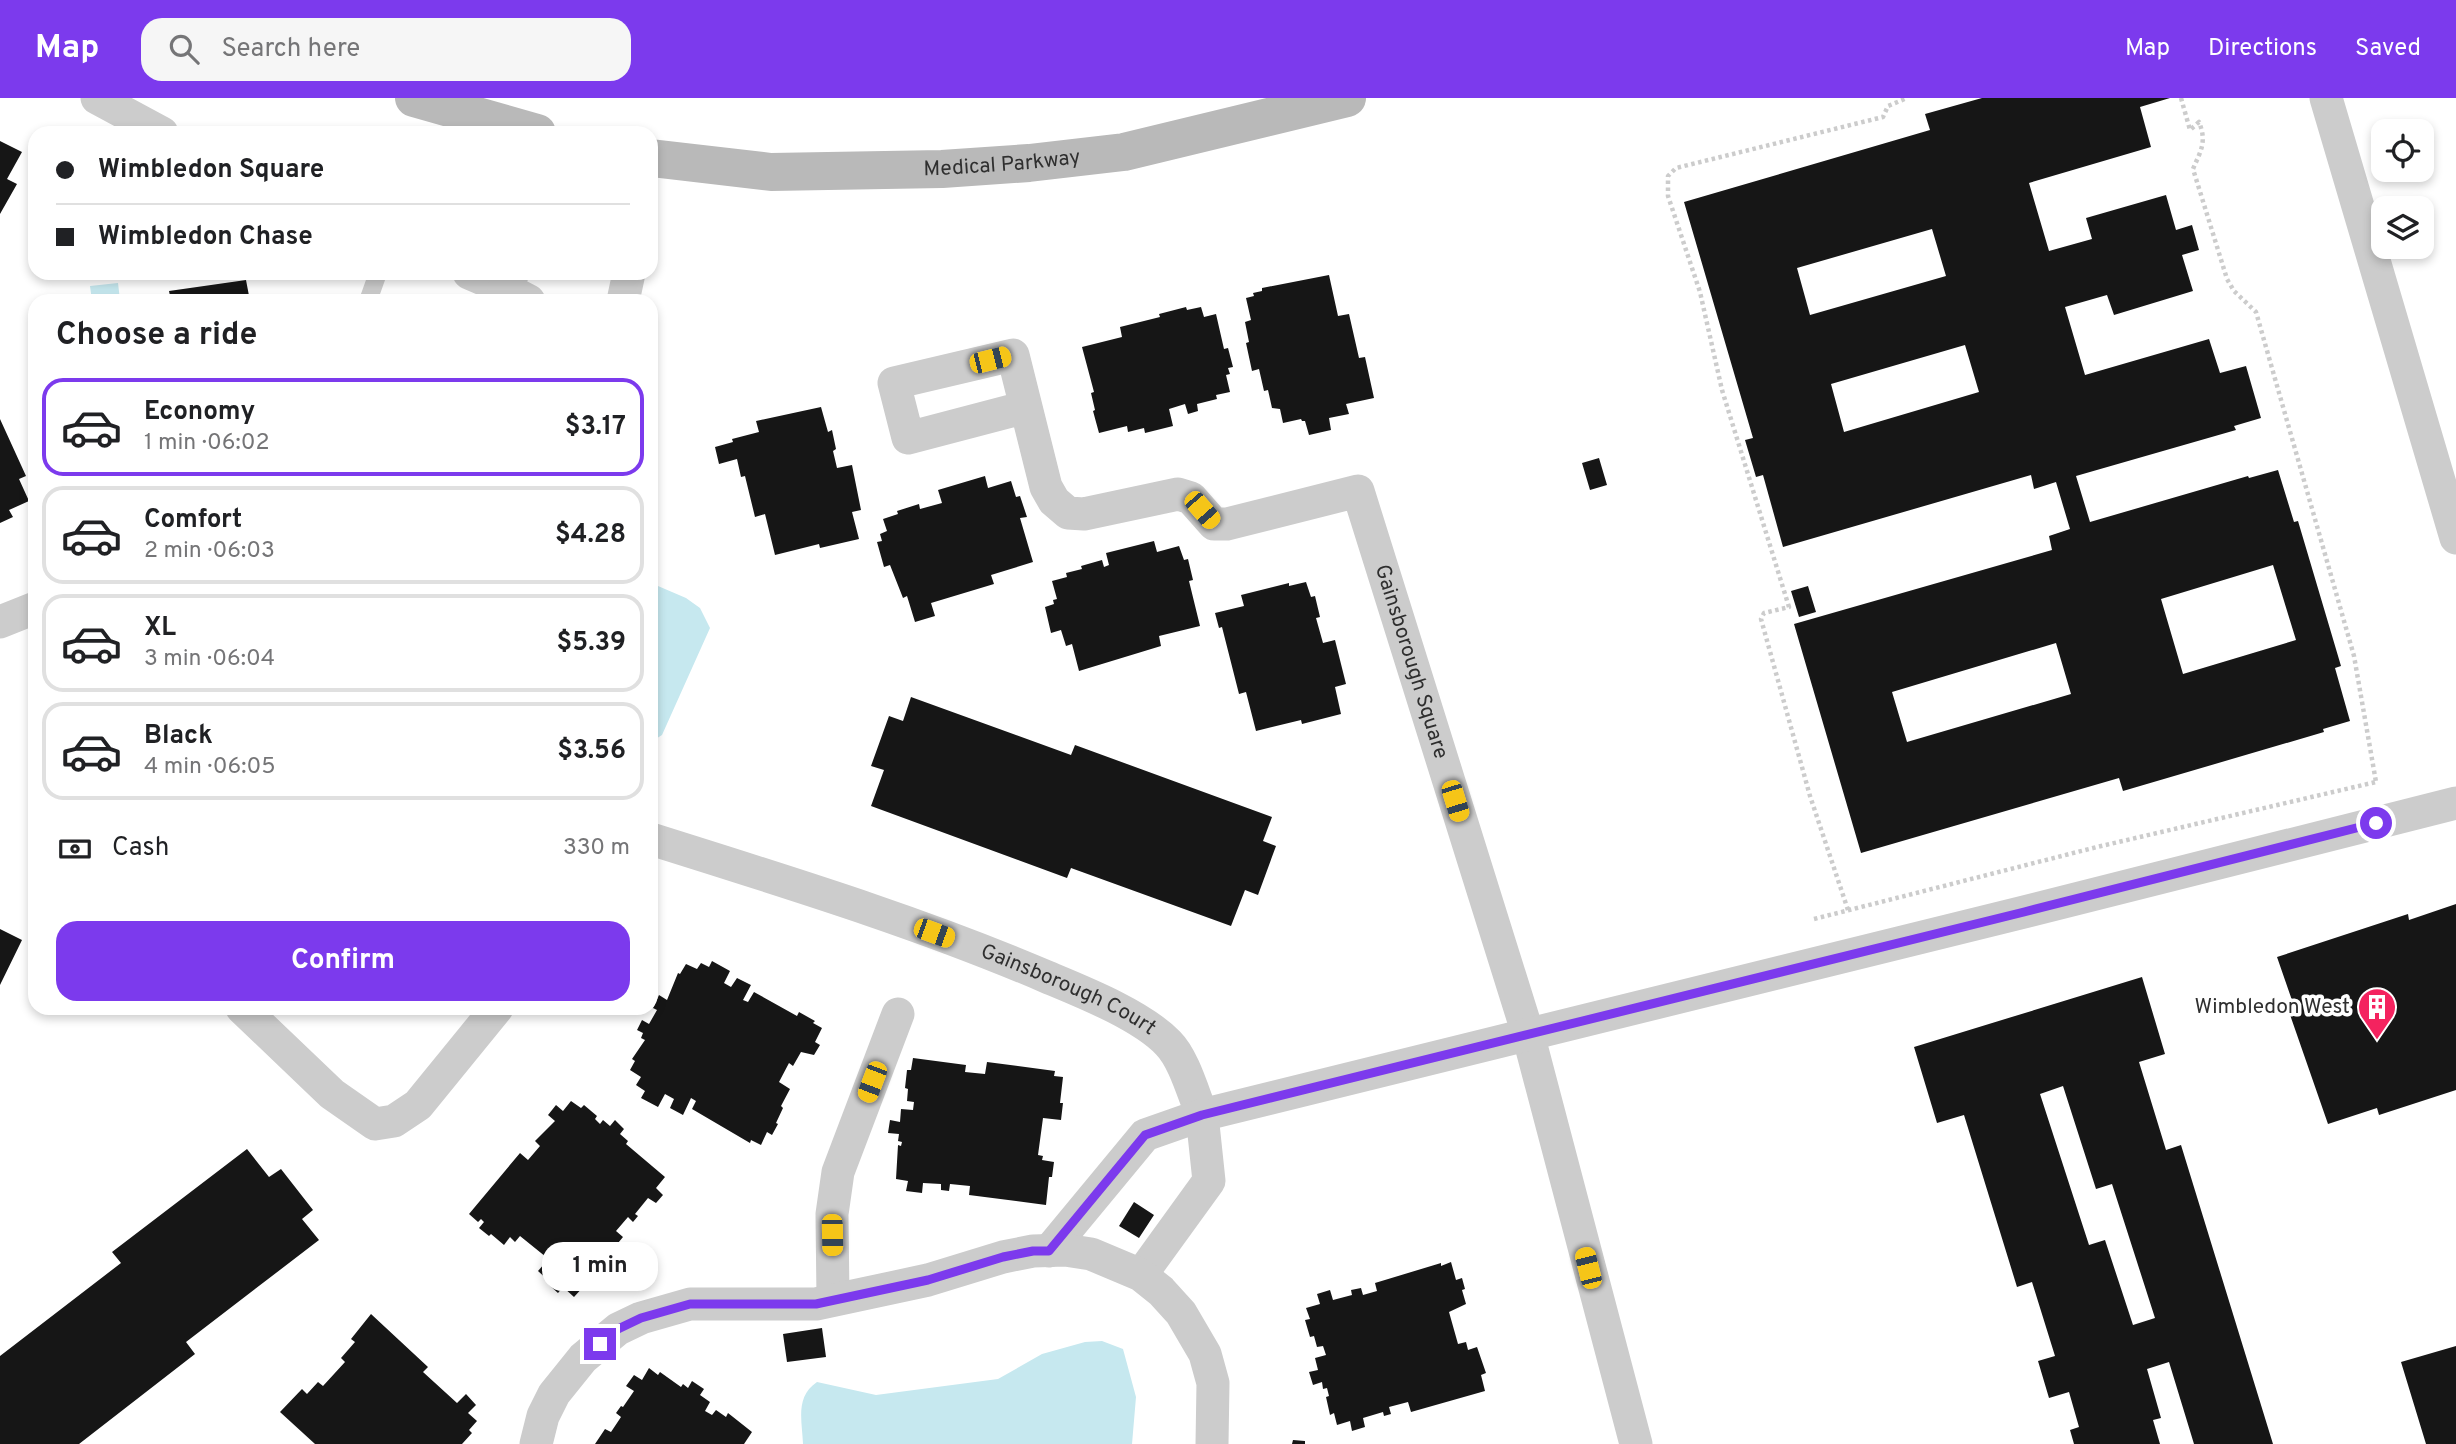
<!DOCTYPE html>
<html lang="en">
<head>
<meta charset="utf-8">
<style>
  body { margin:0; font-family:Overpass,sans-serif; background:#f6f6f6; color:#202124; height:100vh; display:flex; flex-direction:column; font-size:26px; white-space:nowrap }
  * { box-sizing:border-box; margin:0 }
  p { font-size:23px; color:#757577 }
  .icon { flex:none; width:38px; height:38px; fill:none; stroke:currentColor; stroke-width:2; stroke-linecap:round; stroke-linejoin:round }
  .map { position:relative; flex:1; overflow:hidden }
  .panel { position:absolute; left:28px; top:196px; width:630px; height:721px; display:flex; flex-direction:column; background:#fff; border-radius:21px; box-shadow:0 4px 10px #0003 }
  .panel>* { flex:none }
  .guide { position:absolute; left:28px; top:28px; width:630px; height:154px; border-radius:21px; box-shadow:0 4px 10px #0003; display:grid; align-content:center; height:154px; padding:0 28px; background:#fff }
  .tools { position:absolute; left:2371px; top:21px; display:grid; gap:14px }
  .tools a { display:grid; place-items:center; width:63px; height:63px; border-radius:14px; background:#fff; box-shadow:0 4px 10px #0003; font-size:35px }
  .end { position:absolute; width:32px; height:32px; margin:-16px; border:9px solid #7c3aed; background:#fff; box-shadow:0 0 0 4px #fff }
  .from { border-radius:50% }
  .bubble { position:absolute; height:49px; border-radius:21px; background:#fff; box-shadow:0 4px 10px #0003; font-size:23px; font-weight:700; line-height:49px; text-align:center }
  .car { position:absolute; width:21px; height:42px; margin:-21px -10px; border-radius:9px; box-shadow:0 0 5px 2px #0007; background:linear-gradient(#f5c518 24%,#345 0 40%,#f5c518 0 76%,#345 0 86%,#f5c518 0) }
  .guide b { display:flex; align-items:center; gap:24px; height:66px; font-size:26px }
  .guide b+b { border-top:2px solid #e0e0e0 }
  .guide i { width:18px; height:18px; background:#202124 }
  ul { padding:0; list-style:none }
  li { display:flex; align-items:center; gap:21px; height:98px; margin:0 14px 10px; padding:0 14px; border:4px solid #e0e0e0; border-radius:21px }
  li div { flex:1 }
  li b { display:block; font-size:26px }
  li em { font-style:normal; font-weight:700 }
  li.selected { border-color:#7c3aed }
  li>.icon { width:63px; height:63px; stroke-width:1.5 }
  h2 { padding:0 28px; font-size:32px; line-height:84px }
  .pay { display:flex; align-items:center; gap:18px; height:77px; padding:0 28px; font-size:26px }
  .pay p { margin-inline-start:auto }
  .button { display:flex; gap:14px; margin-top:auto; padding:14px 28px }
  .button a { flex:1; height:80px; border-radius:21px; background:#7c3aed; color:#fff; font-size:28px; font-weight:700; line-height:80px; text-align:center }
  header { display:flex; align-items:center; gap:42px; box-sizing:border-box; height:98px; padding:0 35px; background:#7c3aed; color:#fff }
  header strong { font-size:33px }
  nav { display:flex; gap:38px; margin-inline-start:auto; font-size:24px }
  .search { width:490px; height:63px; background:#f6f6f6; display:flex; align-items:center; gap:18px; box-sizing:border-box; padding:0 24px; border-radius:21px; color:#757577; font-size:26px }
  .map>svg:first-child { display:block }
  .water { fill:#c6e8ef }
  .building { fill:#161616; fill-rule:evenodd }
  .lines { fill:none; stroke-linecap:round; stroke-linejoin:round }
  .path { stroke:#ccc; stroke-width:4.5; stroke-dasharray:3.5 3.5; stroke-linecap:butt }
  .lane { stroke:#ccc; stroke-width:18 }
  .street { stroke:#ccc; stroke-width:33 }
  .secondary { stroke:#b9b9b9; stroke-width:38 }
  .route { stroke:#7c3aed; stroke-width:9 }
  .labels { text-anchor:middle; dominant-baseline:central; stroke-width:7; stroke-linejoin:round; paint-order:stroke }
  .street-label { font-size:21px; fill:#2f2f2f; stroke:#fff }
  .poi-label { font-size:21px; fill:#2f2f2f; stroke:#fff; text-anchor:end }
</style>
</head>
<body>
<header>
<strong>Map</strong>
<div class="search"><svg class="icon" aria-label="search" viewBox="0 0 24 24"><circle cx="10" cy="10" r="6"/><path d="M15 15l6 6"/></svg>Search here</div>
<nav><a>Map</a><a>Directions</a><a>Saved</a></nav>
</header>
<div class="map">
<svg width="2456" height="1346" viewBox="0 0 2456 1346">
  <rect width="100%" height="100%" fill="#fff"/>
  <path class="water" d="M118 185 120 202 136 200V203H92L90 188Z
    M651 485 686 500 700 510 710 530 662 637 651 644Z
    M1102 1243 1123 1251 1136 1299 1132 1346H803C802 1322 795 1299 817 1284L876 1297 998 1281 1042 1256 1085 1244Z"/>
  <path class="building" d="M1982 0H2170L2140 9 2151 49 2029 85 2049 153 2092 141 2086 120 2166 97 2176 132 2192 127 2199 152 2182 157 2193 193 2114 217 2107 197 2065 209 2085 277 2209 241 2220 275 2246 268 2261 320 2234 328 2236 332 2076 378 2090 424 2248 378 2249 380 2278 372 2294 424 2298 423 2341 568 2335 570 2350 623 2323 631 2324 634 2123 693 2119 680 1861 755 1794 526 2052 452 2049 438 2070 431 2056 384 2034 391 2031 377 1783 449 1763 377 1756 379 1745 342 1753 340 1684 104 1930 32 1925 16ZM1932 131 1946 178 1810 217 1797 170ZM1965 247 1979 294 1844 334 1831 286ZM2273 467 2296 542 2183 576 2161 501ZM2056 545 2071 596 1907 644 1892 594Z
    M0 43 22 54 7 81 17 86 0 116Z
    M1329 177 1338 218 1349 216 1359 260 1365 259 1374 300 1346 306 1349 316 1329 320 1331 332 1309 337 1305 323H1302L1301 321 1283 325 1280 311 1272 310 1268 292 1264 293 1259 271 1252 273 1246 245 1249 244 1245 224 1251 222 1246 200 1254 198 1253 195 1262 193V190Z
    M246 182 250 203H171L169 193Z
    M1186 209 1187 212 1201 209 1204 219 1216 216 1224 251 1228 250 1233 269 1228 270 1230 276 1226 277 1230 294 1216 297 1217 301 1197 306 1198 313 1188 316 1185 306 1169 311 1173 328 1145 335 1144 330 1128 334 1127 328 1099 335 1093 313 1095 312 1091 295 1094 294 1082 249 1122 239 1120 229 1160 219 1159 216Z
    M821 309 828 334 832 332 836 351 833 353 837 370 852 367 861 412 852 414 859 441 820 450 819 446 775 457 765 416 755 419 745 378 741 379 737 361 719 366 715 349 733 344 732 341 759 334 756 323Z
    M0 321 26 378 19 381 29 403 9 412 13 419 0 425Z
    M1599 360 1607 387 1590 392 1582 365Z
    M985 378 988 390 1011 383 1016 399 1020 398 1027 419 1020 420 1033 464 991 477 994 486 931 505 935 518 915 524 907 498 903 500 890 467 884 469 877 444 882 443 880 436 887 433 883 421 898 416 897 413 919 406 920 411 942 405 938 392Z
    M1154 443 1157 454 1179 448 1184 462 1188 461 1193 482 1189 483 1200 528 1159 538 1161 548 1079 573 1072 546 1066 548 1061 532 1051 535 1045 509 1054 506 1053 502 1057 501 1052 483 1067 479 1066 475 1082 471 1081 468 1102 462 1104 469 1109 467 1106 455Z
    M1306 484 1311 499 1315 498 1320 519 1316 520 1323 545 1335 542 1346 586 1335 589 1341 616 1302 626 1301 622 1256 633 1246 594 1239 596 1222 529 1219 530 1215 515 1244 508 1241 497 1289 485V488Z
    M1808 488 1816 514 1799 519 1791 493Z
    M911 599 1071 657 1075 647 1272 719 1263 743 1276 748 1258 797 1245 792 1231 828 1071 770 1067 780 871 708 884 672 871 668 889 618 903 623Z
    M2456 806V992L2379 1017 2377 1010 2328 1026 2288 911 2294 908 2277 859 2408 816 2409 822Z
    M0 831 22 842 0 887Z
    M712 863 730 873 724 885 731 889 737 880 751 887 743 902 748 904 754 894 797 918 799 914 815 923 813 925 822 930 815 944 820 947 814 957 801 954 793 968 789 965 779 984 790 991 781 1008 783 1010 776 1025 778 1026 772 1037 767 1034 761 1047 751 1042 750 1045 692 1011 696 1003 691 1000 683 1017 670 1010 674 1001 665 996 658 1009 641 1000 645 993 636 987 641 979 630 972 635 963 632 961 645 942 641 940 643 935 637 932 642 922 649 926 657 912 653 910 659 897 667 902 678 875 680 876 686 866 697 871 701 865 709 869Z
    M2142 879 2165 956 2139 964 2166 1052 2181 1047 2273 1346H2194L2169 1264 2147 1271 2161 1320 2153 1322 2160 1346H2074L2070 1332 2079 1329 2069 1294 2049 1300 2038 1263 2055 1258 2032 1184 2017 1189 1964 1017 1937 1025 1914 949ZM2063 988 2096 1091 2112 1086 2155 1220 2133 1227 2105 1142 2089 1147 2040 996Z
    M913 960 966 967 965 974 985 976 987 964 1055 973 1054 978 1063 979 1060 1005H1063L1061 1022 1043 1020 1038 1057 1043 1058 1042 1062 1054 1064 1052 1079H1049L1046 1107 969 1097 970 1088 950 1086 949 1093 941 1092V1086L923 1085 922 1095 906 1093 908 1083 896 1081 898 1047 901 1048 902 1044 898 1043 899 1036 888 1035 890 1022 900 1024 901 1011 913 1012 914 1004 907 1003 908 991 905 990 907 972H911Z
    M571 1003 581 1010 584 1007 597 1018 595 1021 600 1026 603 1022 610 1028 615 1022 624 1031 620 1036 628 1043 626 1046 665 1079 656 1090 663 1097 656 1105 648 1100 635 1116 638 1118 633 1124 628 1119 616 1133 623 1139 595 1173 596 1175 574 1199 563 1189 558 1195 548 1186 550 1184 538 1173 545 1165 543 1163 546 1159 520 1138 515 1144 510 1139 504 1147 491 1136 489 1138 479 1130 484 1124 481 1121 478 1124 469 1116 520 1055 528 1062 540 1048 535 1043 555 1023 548 1017 556 1007 563 1013Z
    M247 1051 269 1079 281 1071 313 1112 302 1121 319 1142 186 1244 195 1256 79 1346H0V1258L121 1165 112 1154Z
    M1134 1104 1154 1117 1139 1140 1119 1128Z
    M1451 1164 1456 1182 1462 1180 1465 1191 1462 1192 1466 1206 1449 1214 1458 1246 1466 1244 1468 1252 1477 1249 1486 1275 1481 1277 1485 1293 1411 1314 1408 1304 1389 1309 1391 1316 1384 1318 1383 1314 1363 1320 1365 1329 1352 1333 1350 1323 1337 1327 1334 1315 1330 1317 1326 1299 1329 1298 1327 1290 1323 1291 1322 1284 1313 1287 1309 1274 1318 1272 1315 1260 1326 1257 1323 1248 1317 1249 1314 1238 1310 1239 1305 1222 1310 1221 1306 1210 1320 1206 1317 1196 1330 1192 1333 1202 1352 1197 1351 1192 1361 1190 1363 1197 1377 1193 1375 1185 1441 1165V1168Z
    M371 1216 428 1269 423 1274 457 1305 466 1296 476 1307 468 1315 477 1323 469 1332 472 1335 462 1346H315L280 1314 302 1291 307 1296 318 1284 323 1288 345 1264 341 1260 355 1244 351 1241Z
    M822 1230 826 1259 787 1264 783 1236Z
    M2456 1248V1346H2426L2401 1264Z
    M649 1270 658 1277 660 1274 681 1289 683 1286 688 1290 692 1283 704 1291 700 1297 710 1304 705 1313 712 1317 716 1312 726 1319 728 1315 752 1334 744 1346H595L605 1331 611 1334 621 1319 616 1315 621 1308 623 1309 634 1293 626 1288 634 1277 642 1282Z
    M1293 1342 1305 1343V1346H1292Z"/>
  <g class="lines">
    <path class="path" d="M2181 0 2190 32 2199 24C2207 44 2201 52 2193 71L2227 181 2234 193 2256 214 2354 558 2376 684
      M1848 812 1810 698 1761 521 1764 515 1789 509 1722 292 1700 194 1668 98V78L1676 70 1883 19 1888 8 1907 0
      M1814 821 2097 749 2376 684"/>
    <path class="lane" d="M368 203 378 175"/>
    <g class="street">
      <path d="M97 0 162 35"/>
      <path d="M2326 0 2456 440"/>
      <path d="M469 175 504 190 496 203"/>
      <path d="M513 175 504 190 529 203"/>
      <path d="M623 203 629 175"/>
      <path id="s1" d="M1026 309 1013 257 894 285 908 340 1026 309 1046 389 1054 403 1068 415 1084 416 1178 396 1191 400 1214 426H1227L1358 393 1528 936 1636 1346"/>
      <path d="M0 524 35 510"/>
      <path id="s2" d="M651 741C784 783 919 824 1047 879 1083 894 1141 917 1168 945 1184 961 1193 995 1202 1017L2024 814 2456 705"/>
      <path d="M242 910 332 996 375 1026 394 1023 418 1007 497 910"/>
      <path d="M1049 1153 1145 1037 1202 1017 1209 1083 1141 1177"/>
      <path d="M833 1201 832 1116 838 1074 898 916"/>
      <path d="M536 1346 543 1318 554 1296 583 1260 618 1231 641 1220 690 1206H816L928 1182 1003 1159 1033 1153 1065 1152 1091 1156 1141 1177 1161 1193 1181 1215 1205 1256 1213 1285 1212 1346"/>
    </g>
    <g class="secondary">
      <path d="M414 0 537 35"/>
      <path id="s3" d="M651 60 771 74 942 71 1029 65 1124 54 1347 0"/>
    </g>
  </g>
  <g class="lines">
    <path class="route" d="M600 1246 618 1231 641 1220 690 1206H816L928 1182 1003 1159 1033 1153H1049L1145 1037 1202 1017 2024 814 2376 725"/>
  </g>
  <defs>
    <symbol id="building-pin" viewBox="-11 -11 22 30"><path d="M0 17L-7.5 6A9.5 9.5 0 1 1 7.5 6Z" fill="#f4235f" stroke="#fff"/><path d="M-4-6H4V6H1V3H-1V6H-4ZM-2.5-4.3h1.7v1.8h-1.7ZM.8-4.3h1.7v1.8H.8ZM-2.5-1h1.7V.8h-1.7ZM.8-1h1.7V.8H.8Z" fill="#fff"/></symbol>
  </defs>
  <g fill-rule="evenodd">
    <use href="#building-pin" x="2355" y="887" width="44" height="60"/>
  </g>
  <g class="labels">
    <g class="street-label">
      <text stroke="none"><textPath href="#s3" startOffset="352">Medical Parkway</textPath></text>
      <text stroke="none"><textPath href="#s1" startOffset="959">Gainsborough Square</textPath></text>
      <text stroke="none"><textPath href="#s2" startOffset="444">Gainsborough Court</textPath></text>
    </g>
    <g class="poi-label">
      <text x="2350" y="909">Wimbledon West</text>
    </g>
  </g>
</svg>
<div class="tools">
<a><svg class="icon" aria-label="locate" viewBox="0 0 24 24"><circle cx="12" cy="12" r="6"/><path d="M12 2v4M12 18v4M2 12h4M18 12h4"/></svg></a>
<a><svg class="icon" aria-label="layers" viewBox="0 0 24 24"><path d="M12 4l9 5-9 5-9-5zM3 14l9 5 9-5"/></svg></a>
</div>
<i class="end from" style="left:2376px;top:725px"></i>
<i class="end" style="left:600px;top:1246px"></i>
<div class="bubble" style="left:542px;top:1144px;width:116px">1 min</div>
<i class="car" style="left:990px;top:262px;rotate:76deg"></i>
<i class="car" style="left:1202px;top:412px;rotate:139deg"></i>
<i class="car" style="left:1455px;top:703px;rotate:163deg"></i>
<i class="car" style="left:934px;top:835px;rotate:110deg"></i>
<i class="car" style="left:872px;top:984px;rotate:201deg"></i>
<i class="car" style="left:832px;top:1137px;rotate:179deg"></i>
<i class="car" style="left:1588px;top:1170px;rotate:346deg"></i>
<div class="guide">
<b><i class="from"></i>Wimbledon Square</b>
<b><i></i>Wimbledon Chase</b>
</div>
<section class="panel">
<h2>Choose a ride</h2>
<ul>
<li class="selected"><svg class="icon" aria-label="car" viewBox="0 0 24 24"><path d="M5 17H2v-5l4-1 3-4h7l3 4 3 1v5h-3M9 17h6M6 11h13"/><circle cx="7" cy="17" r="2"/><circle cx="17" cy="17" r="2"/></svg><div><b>Economy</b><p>1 min · 06:02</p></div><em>$3.17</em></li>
<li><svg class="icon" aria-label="car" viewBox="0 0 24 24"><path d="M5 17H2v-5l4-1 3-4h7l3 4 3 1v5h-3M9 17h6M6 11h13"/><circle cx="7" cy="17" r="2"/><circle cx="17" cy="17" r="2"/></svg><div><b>Comfort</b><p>2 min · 06:03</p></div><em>$4.28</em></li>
<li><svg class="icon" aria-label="car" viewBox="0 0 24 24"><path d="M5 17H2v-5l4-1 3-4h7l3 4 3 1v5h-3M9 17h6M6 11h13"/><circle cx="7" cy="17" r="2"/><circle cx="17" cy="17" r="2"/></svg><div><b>XL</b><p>3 min · 06:04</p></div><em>$5.39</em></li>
<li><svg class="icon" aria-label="car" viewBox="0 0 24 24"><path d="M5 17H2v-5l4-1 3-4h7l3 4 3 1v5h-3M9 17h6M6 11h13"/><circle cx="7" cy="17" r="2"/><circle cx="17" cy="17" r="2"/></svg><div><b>Black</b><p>4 min · 06:05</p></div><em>$3.56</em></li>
</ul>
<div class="pay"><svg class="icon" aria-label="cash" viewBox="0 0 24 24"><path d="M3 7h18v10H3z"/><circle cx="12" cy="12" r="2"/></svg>Cash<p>330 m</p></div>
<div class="button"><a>Confirm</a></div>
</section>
</div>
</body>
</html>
